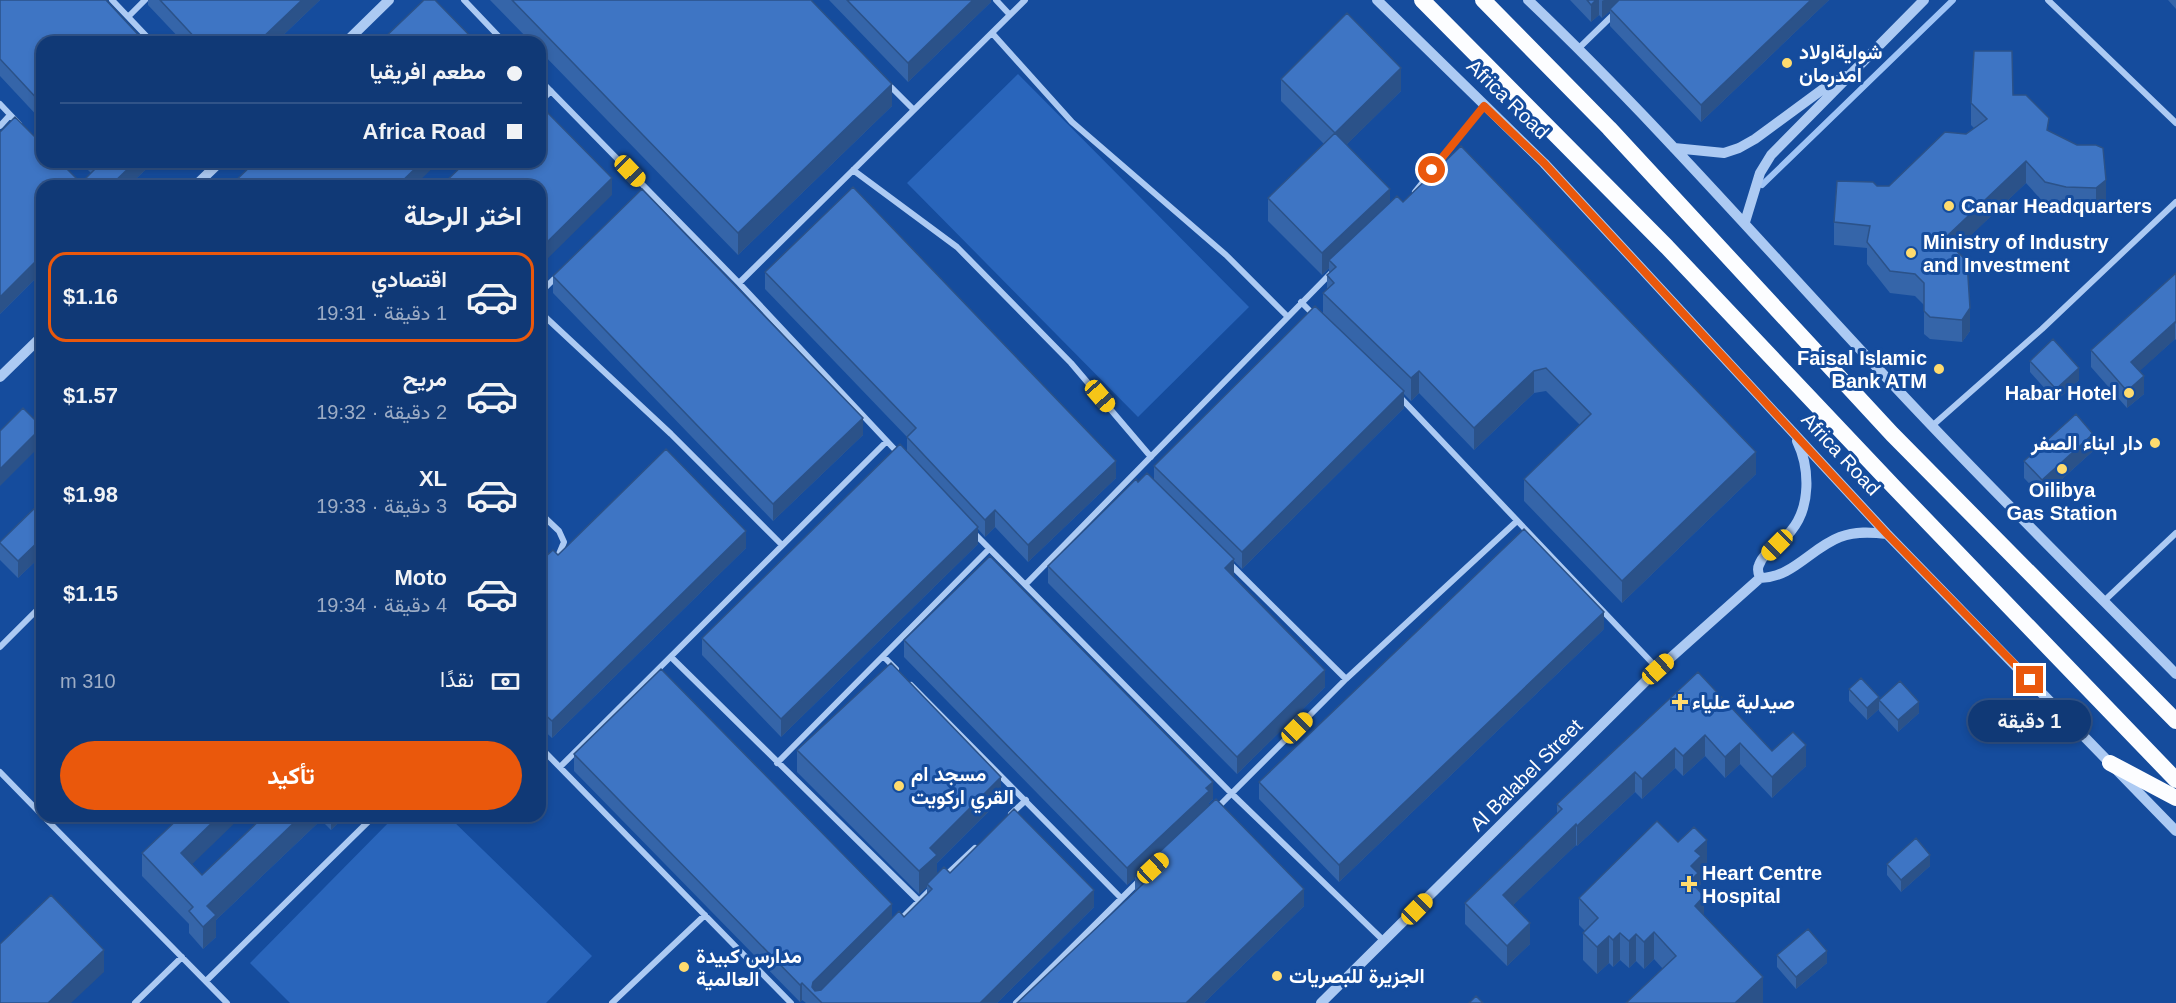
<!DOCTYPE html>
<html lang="ar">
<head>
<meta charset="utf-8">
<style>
  body { margin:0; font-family:Helvetica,Vazirmatn,sans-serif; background:#1e447e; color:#f1f3f6; direction:rtl; height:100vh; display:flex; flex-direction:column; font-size:22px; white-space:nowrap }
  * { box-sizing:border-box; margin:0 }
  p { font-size:20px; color:#9cacc5 }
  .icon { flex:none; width:33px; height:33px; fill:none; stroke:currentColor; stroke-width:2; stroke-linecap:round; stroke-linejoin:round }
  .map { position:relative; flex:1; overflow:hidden; direction:ltr }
  .panel { position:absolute; left:36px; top:180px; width:510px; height:642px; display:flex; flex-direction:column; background:#103976; border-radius:18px; box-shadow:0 3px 9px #0003,0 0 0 2px #305388; direction:rtl }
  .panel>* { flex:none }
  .hud { position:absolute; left:36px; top:36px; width:510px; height:132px; border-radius:18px; box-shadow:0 3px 9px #0003,0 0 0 2px #305388; direction:rtl; display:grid; align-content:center; height:132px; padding:0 24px; background:#103976 }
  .end { position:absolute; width:27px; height:27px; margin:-14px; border:8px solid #ea580c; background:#fff; box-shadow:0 0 0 3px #fff }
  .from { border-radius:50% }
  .bubble { position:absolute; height:42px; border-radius:21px; background:#103976; box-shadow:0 3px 9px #0003,0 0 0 2px #305388; font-size:20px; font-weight:700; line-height:42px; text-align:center; direction:rtl }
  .car { position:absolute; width:18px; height:36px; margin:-18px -9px; border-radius:8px; box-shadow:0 0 4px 2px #0007; background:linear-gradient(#f5c518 24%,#345 0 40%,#f5c518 0 76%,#345 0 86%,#f5c518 0) }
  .hud b { display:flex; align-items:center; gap:21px; height:57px; font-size:22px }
  .hud b+b { border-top:2px solid #305388 }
  .hud i { width:15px; height:15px; background:#f1f3f6 }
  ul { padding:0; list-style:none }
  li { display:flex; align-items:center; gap:18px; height:90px; margin:0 12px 9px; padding:0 12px; border:3px solid transparent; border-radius:18px }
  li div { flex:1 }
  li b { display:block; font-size:22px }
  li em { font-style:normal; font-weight:700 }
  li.current { border-color:#ea580c }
  li>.icon { width:54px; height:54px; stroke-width:1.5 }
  h2 { padding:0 24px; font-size:27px; line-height:72px }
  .pay { display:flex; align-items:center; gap:15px; height:66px; padding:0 24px; font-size:22px }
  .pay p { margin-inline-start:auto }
  .action { display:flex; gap:12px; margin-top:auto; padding:12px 24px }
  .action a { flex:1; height:69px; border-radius:36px; background:#ea580c; color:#fff; font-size:24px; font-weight:700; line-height:69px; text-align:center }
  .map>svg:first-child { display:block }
  .green { fill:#2965bb }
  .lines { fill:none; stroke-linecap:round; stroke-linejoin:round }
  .stream { stroke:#9fc4f6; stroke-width:6 }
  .minor { stroke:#accaf3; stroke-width:6 }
  .tertiary { stroke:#accaf3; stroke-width:10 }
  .trunk { stroke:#fcfdff; stroke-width:16 }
  .wall { fill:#3565a9 }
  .shaded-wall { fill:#2b5289 }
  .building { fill:#3e75c4; stroke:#2b5289; stroke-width:1.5 }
  .route { stroke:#ea580c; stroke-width:8 }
  .poi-dot { fill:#ffdb6e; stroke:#154c9d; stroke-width:2 }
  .labels { text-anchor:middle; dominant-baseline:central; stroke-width:6; stroke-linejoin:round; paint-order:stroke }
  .poi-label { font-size:20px; font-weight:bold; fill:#fff; stroke:#154c9d; text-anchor:start }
  .street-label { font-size:20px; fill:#fff; stroke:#154c9d }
</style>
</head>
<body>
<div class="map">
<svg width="2176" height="1003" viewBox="0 0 2176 1003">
  <rect width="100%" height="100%" fill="#154c9d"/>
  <path class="green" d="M1018 74 1249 307 1138 417 907 183Z
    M395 816H448L592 956 546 1003H290L250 963Z"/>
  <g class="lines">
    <path class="stream" d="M1762 185 1953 0"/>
    <path class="minor" d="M112 0 152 42
      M464 0 504 42
      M996 0 1010 15
      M2048 0 2176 123
      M128 17 145 0
      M992 33 1072 122 1226 255 1287 316
      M1579 48 1615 13
      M540 80 739 283 899 454
      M888 84 914 110
      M540 102 551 91
      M0 104 19 124
      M0 126 10 115
      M853 170 957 247 1071 363 1151 457
      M1415 192 1484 106
      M739 283 1025 0
      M540 293 559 274
      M1301 302 1315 316
      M540 312 671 434 782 545
      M1398 395 1658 669
      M1932 426 2042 329 2176 202
      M540 513 559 531 564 542 559 554 553 559
      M972 531 1232 794 1384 941
      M1229 563 1346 679
      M1026 584 1332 272
      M2104 601 2176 533
      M0 647 42 605
      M883 656 896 669
      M671 657 919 901
      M911 685 1121 898
      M540 747 791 1003
      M777 763 989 549
      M560 767 887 441
      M0 772 42 815
      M1216 809 1346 679 1517 521
      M1011 814 1026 800
      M43 816 227 1003
      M943 878 975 848
      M898 922 931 889
      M206 981 374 816
      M135 1003 182 957
      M612 1003 705 915
      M1016 1003 1139 881"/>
    <path class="tertiary" d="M1377 0 1544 163 1887 534 2176 831
      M1528 0C1670 135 1797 285 1932 426 2012 510 2095 592 2176 674
      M346 42 389 0
      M1674 148 1724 153 1739 148 1755 139 1823 89 1845 76
      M195 186 220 162
      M1745 222 1760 173 1771 155 1924 0
      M0 377 42 336
      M1760 578C1758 573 1757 569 1759 565 1764 551 1782 542 1791 531 1811 507 1810 468 1797 441
      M1321 1003 1658 669 1760 578C1792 578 1811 548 1840 537 1855 531 1871 532 1887 534"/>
    <path class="trunk" d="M1422 0 1667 247 1894 487 2176 780
      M1483 0 1609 128 1892 434 2176 721
      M2110 763 2176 798"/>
  </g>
  <path class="wall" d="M0 0 42 42V121L0 76Z
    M148 0H320L276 42H183L148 5Z
    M490 0H811L892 106 738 255 540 51V42H531Z
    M829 0H991V2L908 82Z
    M1570 0H1829L1701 122 1610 26V11L1602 18 1599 15 1591 22Z
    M2168 0H2176V9Z
    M1281 79 1401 91 1346 145 1390 203 1403 202 1756 474 1622 603 1524 501V479L1580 425 1546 391 1534 393 1474 450 1419 393 1411 401 1404 394V408L1242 569 1234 561V576L1233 577 1325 687 1237 774 1048 583V566L1138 482 1154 480V466L1323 313V293L1327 290V275L1329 273V268L1322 275 1268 221V198L1324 144 1281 101Z
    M2013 95 2049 131 2077 145 2106 203 2096 210 2066 209 2045 204 2026 183 1955 250 1970 331 1962 342 1930 339 1924 334V305L1915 296 1890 293 1867 264V248L1834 245V222L1877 186H1889L1974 128 1971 125V103Z
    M0 132 81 183 91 173 80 162H154L128 186H42V272L0 314Z
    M765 272 1116 478 1028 562 995 527 985 537 978 529V544L781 737 702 655V638L907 452V437L765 289Z
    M2176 273V340L2175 339 2139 371 2144 394 2127 408 2091 367V350Z
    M553 276 863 435 773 521 553 293Z
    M2030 361 2079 380 2056 401 2030 372Z
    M2093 451 2042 497 2024 478V461Z
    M42 501V555L18 578 0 560V542Z
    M540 536 546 556 746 548 552 738 540 727Z
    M1604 629 1339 882 1259 799V782Z
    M904 640 1213 799 1209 803V806L1304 906 1204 1003H1017L1135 892V878L1127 885 904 657Z
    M1698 672 1772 751 1806 766 1772 798 1740 764 1725 778 1705 756 1683 776 1675 768 1642 799 1635 792 1577 846 1576 845 1513 905 1530 944 1507 966 1465 924V903L1557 814V804Z
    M1849 689 1879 709 1867 720 1849 701Z
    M1879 700 1919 713 1898 732 1879 711Z
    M797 750 1001 799 937 863V874L950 873 1094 907 997 1003H806L802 1000 800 1002 574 771V754L892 919 904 917 927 895V887L919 894 797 772Z
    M262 816H345L331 830 321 820 216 920V937L203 949 189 933V924L142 876V853L192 864 202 875 263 817Z
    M1678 842 1707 867 1701 873V884L1698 886V890L1704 916 1763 1003 1663 969 1654 959 1644 969 1636 961 1629 968 1620 960 1613 967 1609 963 1597 974 1583 960V933L1585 931 1579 925V898Z
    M1887 864 1930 866 1901 892 1887 875Z
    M1777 955 1827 963 1796 989 1777 967Z"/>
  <path class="shaded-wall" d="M302 0H320L276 42H258Z
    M973 0H991V2L908 82V63Z
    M1596 0H1599V15L1591 22V5Z
    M1604 0H1622L1610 9V11L1602 18V1Z
    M1811 0H1829L1701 122V105Z
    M1401 68V91L1335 156V133Z
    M892 84V106L738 255V233Z
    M2026 161V183L1944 261V239Z
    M135 162H154L128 186H110Z
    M422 162H439L414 186H397Z
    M612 178V195L540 266V249Z
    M2106 180V203L2096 210V188Z
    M1390 189V211L1329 260V268L1322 275V253Z
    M42 255V272L0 314V297Z
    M1970 308V331L1962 342V320Z
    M2175 322V339L2131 379V362Z
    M2079 368V380L2056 401V389Z
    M1419 371V393L1411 401V378Z
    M1534 371V393L1474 450V428Z
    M2144 376V394L2127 408V391Z
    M1404 391V408L1242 569V552Z
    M863 418V435L773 521V504Z
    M42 427V444L0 486V469Z
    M2093 434V451L2042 497V480Z
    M1756 452V474L1622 603V581Z
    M1116 461V478L1028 562V545Z
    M995 510V527L985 537V520Z
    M978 527V544L781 737V719Z
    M746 531V548L552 738V721Z
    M42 538V555L18 578V561Z
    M546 542V559L540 565V548Z
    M1234 559V576L1225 585V568Z
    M1604 612V629L1339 882V865Z
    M1325 670V687L1237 774V757Z
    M1879 697V709L1867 720V708Z
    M1919 702V713L1898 732V720Z
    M1705 735V756L1683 776V756Z
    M1740 743V764L1725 778V757Z
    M1806 745V766L1772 798V777Z
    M1675 748V768L1642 799V779Z
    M1635 772V792L1577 846V826Z
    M1001 777V799L937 863V877L927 884V887L919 894V871L930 848Z
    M1213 782V799L1209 803V808L1135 875V878L1127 885V868Z
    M219 816H242L181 875V853Z
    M301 816H321V820L216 920V937L203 949V927L207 906Z
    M331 816H345L331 830Z
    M1576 824V845L1503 915V895Z
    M1707 840V867L1701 873V884L1698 886V900L1690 881 1691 866 1695 851Z
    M1930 855V866L1901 892V880Z
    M1304 889V906L1204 1003H1186Z
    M1094 890V907L997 1003H980Z
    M1704 896V924L1695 906Z
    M892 904V921L816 997 812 987 813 982Z
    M1530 923V944L1507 966V946Z
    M1654 932V959L1644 969V942Z
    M1620 933V960L1613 967V940Z
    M1636 934V961L1629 968V941Z
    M1609 936V963L1597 974V947Z
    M104 950V972L71 1003H48Z
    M1827 951V963L1796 989V977Z
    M1763 977V1003H1735Z
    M802 983V1000L800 1002V985Z"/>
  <path class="building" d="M0 0H106L145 42H42V104L0 59Z
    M160 0H302L258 42H199Z
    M424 0H435L476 42H380Z
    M512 0H811L892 84 738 233Z
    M847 0H973L908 63Z
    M1587 0H1596L1591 5Z
    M1619 0H1811L1701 105 1610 9Z
    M1347 13 1401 68 1335 133 1281 79Z
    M1974 51H2012L2013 95H2026L2049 118 2047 130 2077 145H2096L2103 148 2106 180 2096 188 2066 187 2045 182 2026 161 1944 239 1967 261 1970 308 1962 320 1930 317 1924 311V283L1915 274 1890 271 1867 242 1870 226 1834 222 1837 181 1873 182 1877 186H1889L1945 132 1966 134 1987 119 1971 103Z
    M540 105 612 178 540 249V186H441L466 162H540Z
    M15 117 42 144V162H60L81 183 99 165 96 162H135L110 186H42V255L0 297V132Z
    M1335 133 1390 189 1322 253 1268 198Z
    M1461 146 1756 452 1622 581 1524 479 1591 414 1546 368 1534 371 1474 428 1419 371 1411 378 1323 293 1334 283 1327 275 1336 267 1329 260 1397 196 1403 202Z
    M255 162H422L397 186H230Z
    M853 187 1116 461 1028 545 995 510 985 520 907 437 916 428 765 272Z
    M642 189 863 418 773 504 553 276Z
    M2176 273V323L2175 322 2131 362 2144 376 2127 391 2091 350Z
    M1315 306 1404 391 1242 552 1154 466Z
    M2053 339 2079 368 2056 389 2030 361Z
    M23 408 42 427 0 469V431Z
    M2076 414 2093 434 2042 480 2024 461Z
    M900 444 978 527 781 719 702 638Z
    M666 449 746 531 552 721 540 710V559H543L553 550 558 555Z
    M1147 473 1234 559 1225 568 1325 670 1237 757 1048 566 1136 479 1138 482Z
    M42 501V538L18 561 0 543V542Z
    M1524 529 1604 612 1339 865 1259 782Z
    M540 536 546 542 540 548Z
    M990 556 1213 782 1206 788 1209 791 1127 868 904 640Z
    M891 663 1001 777 930 848 937 855 919 871 797 750Z
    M661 669 892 904 813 982 812 987 815 991 821 990 899 911 904 917 932 889 927 884 944 867 950 873 1014 809 1094 890 980 1003H822L802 983 800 985 574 754Z
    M1698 672 1772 751 1793 732 1806 745 1772 777 1740 743 1725 757 1705 735 1683 756 1675 748 1642 779 1635 772 1577 826 1576 824 1503 895 1530 923 1507 946 1465 903 1562 809 1557 804Z
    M1861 678 1879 697 1867 708 1849 689Z
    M1900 681 1919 702 1898 720 1879 700Z
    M1216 799 1304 889 1186 1003H1017L1143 884 1135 875Z
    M181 816H219L181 853 202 875 264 816H301L207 906 216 915 203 927 189 911 193 907 142 853Z
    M1657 821 1678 842 1694 827 1707 840 1695 851 1701 856 1691 866 1698 873 1690 881 1704 896 1695 906 1763 977 1735 1003H1626L1676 956 1654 932 1644 942 1636 934 1629 941 1620 933 1613 940 1609 936 1597 947 1583 933 1598 918 1579 898Z
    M1916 838 1930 855 1901 880 1887 864Z
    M51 895 104 950 48 1003H0V944Z
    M1808 929 1827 951 1796 977 1777 955Z
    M1476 996 1483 1003H1469Z"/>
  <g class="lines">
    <path class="route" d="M1432 170 1484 106 1544 163 1887 534 2030 680"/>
  </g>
  <g class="poi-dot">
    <circle cx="1787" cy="63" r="6"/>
    <circle cx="1949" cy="206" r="6"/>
    <circle cx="1911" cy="253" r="6"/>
    <circle cx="1939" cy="369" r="6"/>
    <circle cx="2129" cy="393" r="6"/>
    <circle cx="2155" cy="443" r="6"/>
    <circle cx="2062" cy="469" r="6"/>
    <path d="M1677 693h6v6h6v6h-6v6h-6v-6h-6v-6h6z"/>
    <circle cx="899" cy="786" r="6"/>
    <path d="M1686 875h6v6h6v6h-6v6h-6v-6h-6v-6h6z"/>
    <circle cx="684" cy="967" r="6"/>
    <circle cx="1277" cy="976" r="6"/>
  </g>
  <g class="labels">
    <g class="poi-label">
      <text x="1799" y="52">شوايةاولاد<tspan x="1799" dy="23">امدرمان</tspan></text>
      <text x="1961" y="206">Canar Headquarters</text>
      <text x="1923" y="242">Ministry of Industry<tspan x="1923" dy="23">and Investment</tspan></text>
      <text x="1927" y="358" text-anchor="end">Faisal Islamic<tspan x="1927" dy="23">Bank ATM</tspan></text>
      <text x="2117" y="393" text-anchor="end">Habar Hotel</text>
      <text x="2143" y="443" text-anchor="end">دار ابناء الصفر</text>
      <text x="2062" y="490" text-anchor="middle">Oilibya<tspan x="2062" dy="23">Gas Station</tspan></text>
      <text x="1692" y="702">صيدلية علياء</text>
      <text x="911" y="774">مسجد ام<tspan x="911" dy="23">القري اركويت</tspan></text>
      <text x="1702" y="873">Heart Centre<tspan x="1702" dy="23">Hospital</tspan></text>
      <text x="696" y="956">مدارس كبيدة<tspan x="696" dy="23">العالمية</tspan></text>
      <text x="1289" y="976">الجزيرة للبصريات</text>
    </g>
    <g class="street-label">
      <text transform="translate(1508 99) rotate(44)">Africa Road</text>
      <text transform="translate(1841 454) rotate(47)">Africa Road</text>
      <text transform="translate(1526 775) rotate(-45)">Al Balabel Street</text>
    </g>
  </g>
</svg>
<i class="end from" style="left:1432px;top:170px"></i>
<i class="end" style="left:2030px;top:680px"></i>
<div class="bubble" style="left:1968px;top:700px;width:123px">1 دقيقة</div>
<i class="car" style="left:630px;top:171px;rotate:136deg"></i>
<i class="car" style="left:1100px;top:396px;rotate:139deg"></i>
<i class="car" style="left:1777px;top:545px;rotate:225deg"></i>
<i class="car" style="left:1658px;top:669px;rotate:48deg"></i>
<i class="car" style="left:1297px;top:728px;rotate:45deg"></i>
<i class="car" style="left:1153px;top:868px;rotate:47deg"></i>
<i class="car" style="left:1417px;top:909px;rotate:45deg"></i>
<div class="hud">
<b><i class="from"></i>مطعم افريقيا</b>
<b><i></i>Africa Road</b>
</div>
<section class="panel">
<h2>اختر الرحلة</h2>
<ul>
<li class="current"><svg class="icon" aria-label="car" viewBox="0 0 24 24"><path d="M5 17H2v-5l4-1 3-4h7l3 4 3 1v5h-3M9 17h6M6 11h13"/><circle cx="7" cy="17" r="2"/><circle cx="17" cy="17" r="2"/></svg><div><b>اقتصادي</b><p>1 دقيقة · 19:31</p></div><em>$1.16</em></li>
<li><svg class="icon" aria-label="car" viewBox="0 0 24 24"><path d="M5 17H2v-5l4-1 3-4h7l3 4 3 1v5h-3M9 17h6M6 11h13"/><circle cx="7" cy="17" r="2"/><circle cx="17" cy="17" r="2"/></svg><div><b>مريح</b><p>2 دقيقة · 19:32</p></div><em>$1.57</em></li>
<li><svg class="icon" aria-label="car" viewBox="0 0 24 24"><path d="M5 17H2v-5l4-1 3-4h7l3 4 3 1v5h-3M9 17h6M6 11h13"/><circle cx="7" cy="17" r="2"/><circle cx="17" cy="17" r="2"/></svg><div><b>XL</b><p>3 دقيقة · 19:33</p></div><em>$1.98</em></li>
<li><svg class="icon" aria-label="car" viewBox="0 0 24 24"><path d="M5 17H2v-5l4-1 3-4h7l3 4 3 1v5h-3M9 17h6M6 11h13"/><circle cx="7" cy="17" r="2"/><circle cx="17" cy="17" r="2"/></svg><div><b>Moto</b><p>4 دقيقة · 19:34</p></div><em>$1.15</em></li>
</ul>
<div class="pay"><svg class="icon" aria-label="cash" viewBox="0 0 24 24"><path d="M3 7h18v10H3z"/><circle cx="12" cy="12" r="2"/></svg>نقدًا<p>310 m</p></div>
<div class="action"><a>تأكيد</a></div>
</section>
</div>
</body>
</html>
